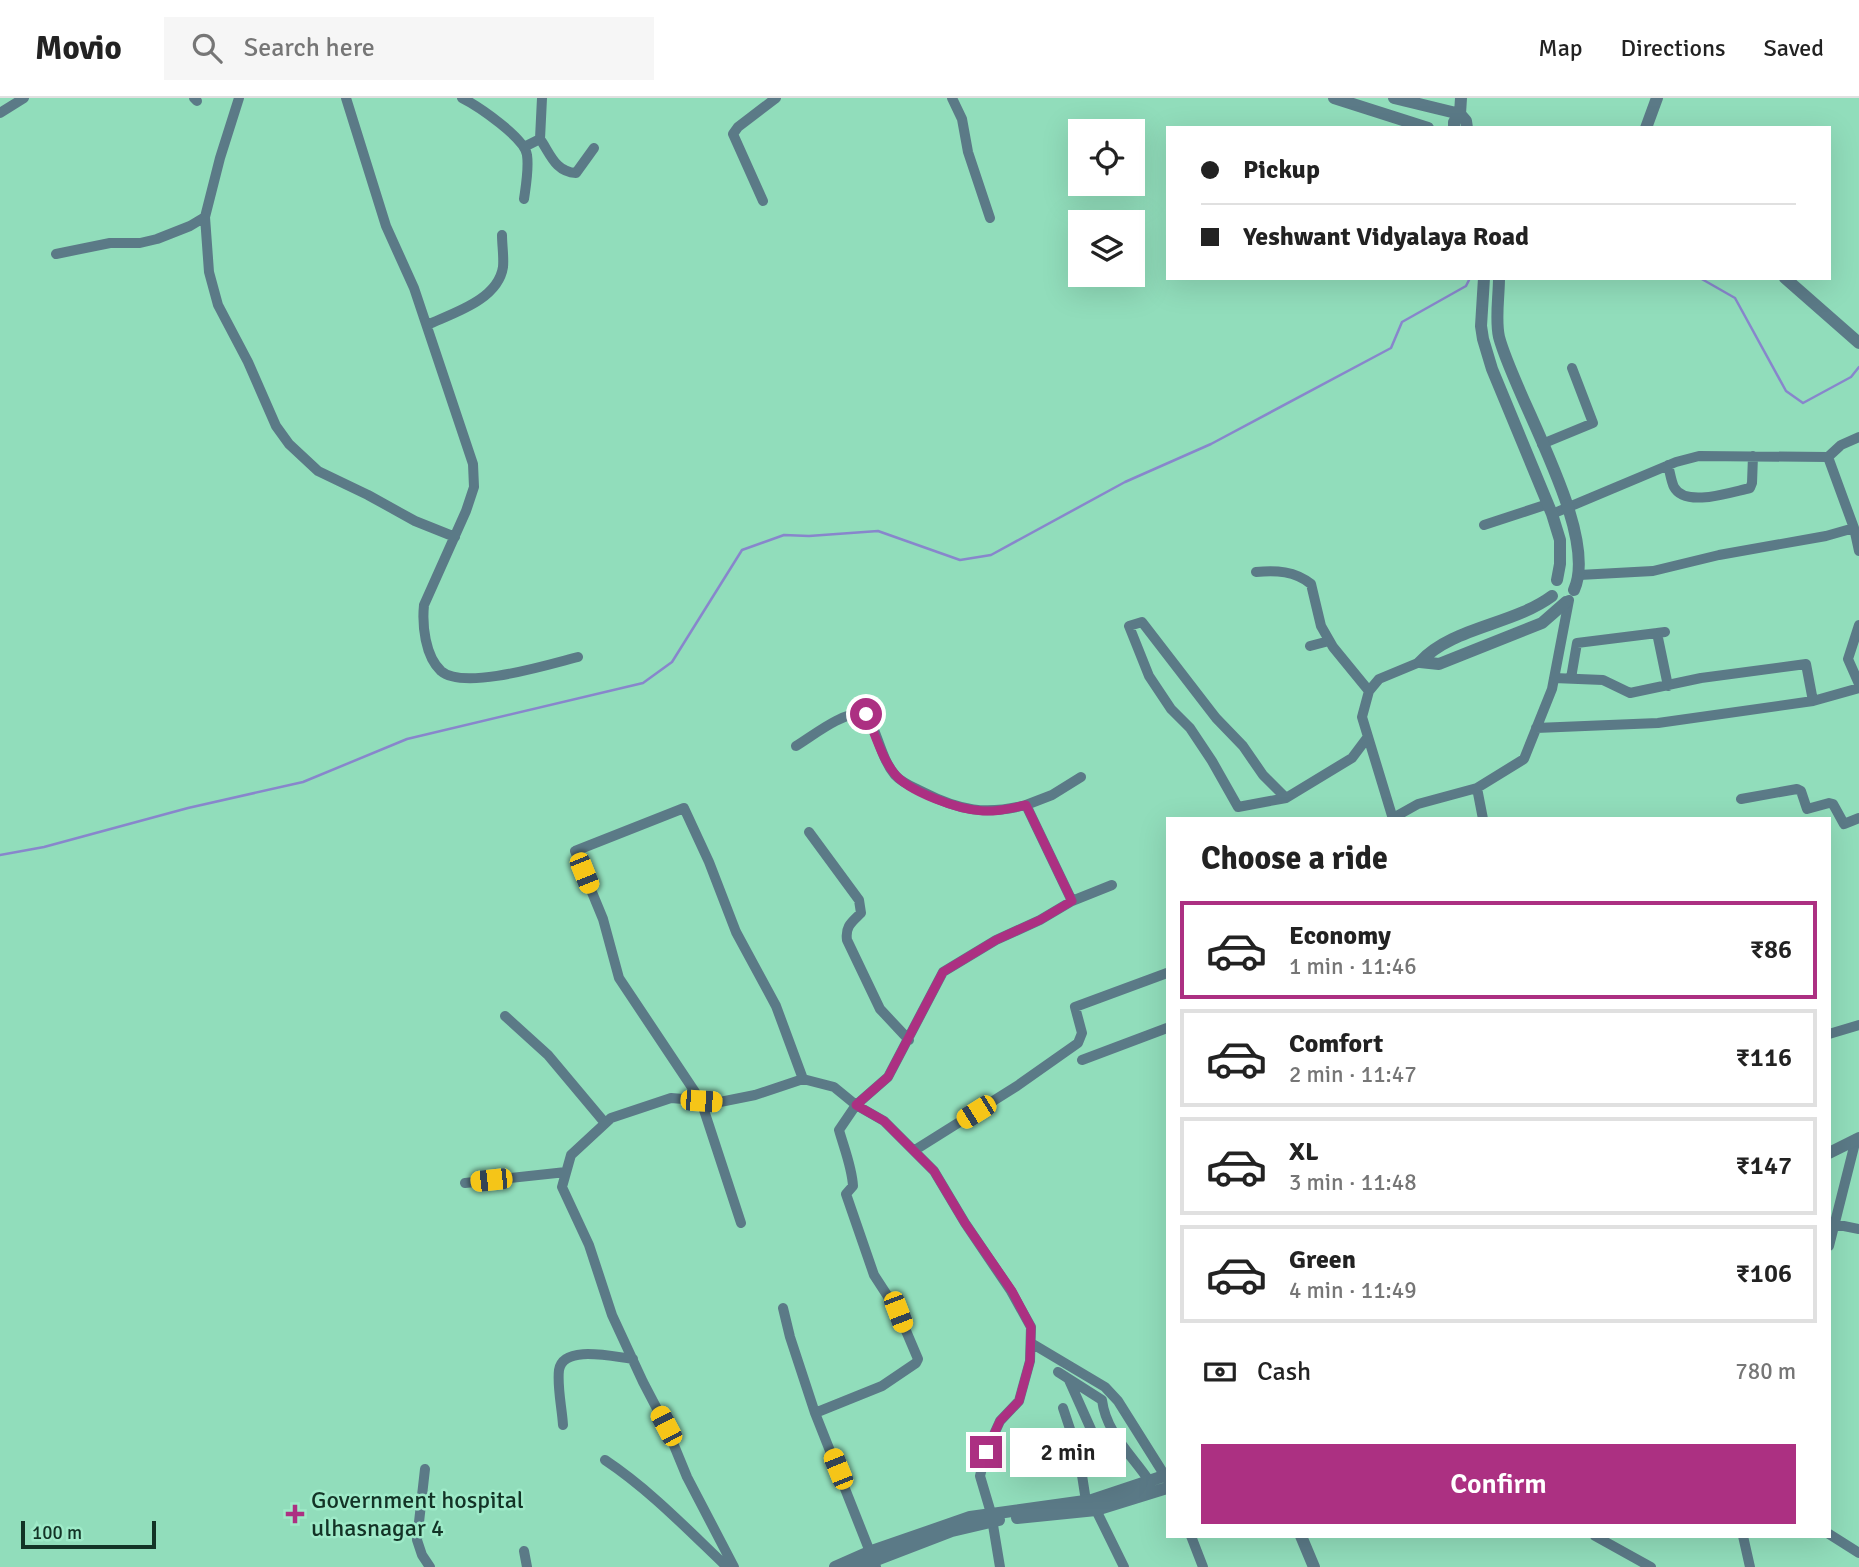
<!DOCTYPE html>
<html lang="en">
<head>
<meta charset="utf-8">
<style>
  body { margin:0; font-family:Signika,sans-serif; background:#f6f6f6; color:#222; height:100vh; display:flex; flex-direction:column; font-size:26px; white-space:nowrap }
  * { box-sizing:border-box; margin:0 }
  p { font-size:23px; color:#767676 }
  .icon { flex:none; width:38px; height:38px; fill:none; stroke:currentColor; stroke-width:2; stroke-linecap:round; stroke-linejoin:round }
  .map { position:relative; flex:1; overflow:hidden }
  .sheet { position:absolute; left:1166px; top:719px; width:665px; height:721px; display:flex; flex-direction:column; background:#fff; border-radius:0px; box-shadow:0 7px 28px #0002 }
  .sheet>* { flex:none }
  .banner { position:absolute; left:1166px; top:28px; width:665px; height:154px; border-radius:0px; box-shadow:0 7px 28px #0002; display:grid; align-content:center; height:154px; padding:0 35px; background:#fff }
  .tools { position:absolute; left:1068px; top:21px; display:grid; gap:14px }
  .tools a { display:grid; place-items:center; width:77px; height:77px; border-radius:0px; background:#fff; box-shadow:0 7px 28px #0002; font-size:35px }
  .scale { position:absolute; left:21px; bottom:18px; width:135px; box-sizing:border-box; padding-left:7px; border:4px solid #133326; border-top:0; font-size:19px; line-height:24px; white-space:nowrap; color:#133326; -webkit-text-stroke:5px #9eeac8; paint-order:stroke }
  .end { position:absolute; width:32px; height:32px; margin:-16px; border:9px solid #ac3082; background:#fff; box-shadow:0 0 0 4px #fff }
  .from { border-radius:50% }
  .bubble { position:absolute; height:49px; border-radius:0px; background:#fff; box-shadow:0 7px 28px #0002; font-size:23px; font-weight:600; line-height:49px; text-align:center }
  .car { position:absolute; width:21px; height:42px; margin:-21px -10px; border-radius:9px; box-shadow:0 0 5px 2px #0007; background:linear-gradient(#f5c518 24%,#345 0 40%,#f5c518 0 76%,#345 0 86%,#f5c518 0) }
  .banner b { display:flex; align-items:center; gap:24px; height:66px; font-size:26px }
  .banner b+b { border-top:2px solid #e0e0e0 }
  .banner i { width:18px; height:18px; background:#222 }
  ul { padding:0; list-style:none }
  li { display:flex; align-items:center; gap:21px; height:98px; margin:0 14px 10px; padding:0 21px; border:4px solid #e0e0e0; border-radius:0px }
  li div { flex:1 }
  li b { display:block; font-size:26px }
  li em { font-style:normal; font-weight:600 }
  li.on { border-color:#ac3082 }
  li>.icon { width:63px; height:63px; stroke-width:1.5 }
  h2 { padding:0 35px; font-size:32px; line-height:84px }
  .pay { display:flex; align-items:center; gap:18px; height:77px; padding:0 35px; font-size:26px }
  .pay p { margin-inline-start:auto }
  .action { display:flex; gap:14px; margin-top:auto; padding:14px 35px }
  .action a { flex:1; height:80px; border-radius:0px; background:#ac3082; color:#fff; font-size:28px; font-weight:600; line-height:80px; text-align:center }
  header { display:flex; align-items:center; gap:42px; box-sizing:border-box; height:98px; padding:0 35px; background:#fff; border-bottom:2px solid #e0e0e0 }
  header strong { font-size:33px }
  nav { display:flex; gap:38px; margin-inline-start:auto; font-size:24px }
  .search { width:490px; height:63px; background:#f6f6f6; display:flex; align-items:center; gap:18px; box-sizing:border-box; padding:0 24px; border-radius:0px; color:#767676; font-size:26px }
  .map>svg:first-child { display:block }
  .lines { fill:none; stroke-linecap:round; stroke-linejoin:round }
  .stream { stroke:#8886cc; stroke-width:2.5 }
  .minor { stroke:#5b7a87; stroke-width:10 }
  .tertiary { stroke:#5b7a87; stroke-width:12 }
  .route { stroke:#ac3082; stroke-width:9 }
  .poi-dot { fill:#ac3082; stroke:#9eeac8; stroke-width:2.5 }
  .labels { text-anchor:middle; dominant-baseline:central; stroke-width:5; stroke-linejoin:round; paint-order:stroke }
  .poi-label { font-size:24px; fill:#133326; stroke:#9eeac8; text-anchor:start }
</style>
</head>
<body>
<header>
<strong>Movio</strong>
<div class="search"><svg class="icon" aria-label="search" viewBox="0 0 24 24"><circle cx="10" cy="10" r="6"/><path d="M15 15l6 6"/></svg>Search here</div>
<nav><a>Map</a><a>Directions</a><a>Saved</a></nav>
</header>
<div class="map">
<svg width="1859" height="1469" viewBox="0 0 1859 1469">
  <rect width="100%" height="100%" fill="#91ddbb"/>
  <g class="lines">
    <path class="stream" d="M1700 180 1735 200 1786 293 1803 305 1851 279 1859 269
      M0 757 44 749 188 710 303 684 407 641 643 585 672 564 742 452 784 437 809 438 878 433 960 462 991 457 1125 384 1211 346 1391 250 1402 224 1466 188 1470 180"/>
    <path class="minor" d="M194 0 197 3
      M239 0 220 60 205 119 209 174 218 207 248 264 276 328 289 346 318 373 368 397 415 423 455 439
      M346 0 386 128 414 190 473 366 474 389 466 413 424 507C422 527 425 558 441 573 464 593 550 566 578 559
      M462 0C478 8 525 40 527 57 529 71 526 87 524 101
      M952 0 962 21 968 54 990 120
      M0 15 24 0
      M540 41C550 55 555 74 576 75L594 50
      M524 49 540 41 542 0
      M763 103 733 36 738 29 776 0
      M56 156 110 145H140L157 141 190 128 205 119
      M427 227C453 215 498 202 503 169 504 159 502 147 502 137
      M1859 339 1841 347 1828 359 1854 430 1859 453
      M1542 346 1593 325 1572 270
      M1668 367C1670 374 1671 383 1674 389 1685 410 1731 394 1750 390L1752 385 1753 358
      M1552 416 1676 364 1699 358 1828 359
      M1484 427 1548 406
      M1256 474C1276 472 1295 473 1311 486L1321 528 1333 549 1369 593
      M1579 477 1653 473 1719 457 1826 438 1854 430
      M1859 527 1848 561 1859 586
      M1657 535 1668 588
      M1310 548 1329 543
      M1554 580 1603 582 1630 595 1701 580 1806 566 1813 603
      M1571 580 1577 545 1665 534
      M1536 630 1658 625 1813 603 1859 590
      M796 648C817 635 839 616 865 614 878 633 880 659 895 677 902 685 913 689 923 694 960 713 986 717 1026 707
      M1477 690 1483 721
      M1286 700 1263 677 1243 648 1216 620 1142 524 1129 528 1149 578 1171 611 1190 630 1212 663 1238 709 1286 700 1352 660 1367 640
      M1741 701 1797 691 1801 693 1807 711 1829 705 1833 706 1844 726 1859 720
      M1393 720 1418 706 1477 690 1524 661 1552 591 1569 502
      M1393 721 1362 619 1369 593 1379 581 1420 564
      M809 734 859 802 861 815C852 824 845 828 847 842L880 911 909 942
      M1072 803 1112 787
      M505 918 548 957 605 1025
      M1829 936 1859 927
      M1082 962 1167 930
      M803 981 834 989 856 1007 884 1023 934 1073 965 1125 1011 1193 1031 1229 1030 1263 1019 1303 1000 1323 986 1354 980 1378 991 1415 1000 1469
      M915 1052 1017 988 1078 945 1082 935 1075 909 1167 875
      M465 1085 566 1074
      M741 1125 701 1003 619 880 603 821 575 753 684 710 709 764 736 834 776 908 803 981
      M1834 1126 1859 1131
      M1829 1148 1856 1041
      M783 1210 790 1239 815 1315 876 1469
      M1031 1245 1105 1289 1118 1303 1167 1381
      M1058 1274 1102 1302C1106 1335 1132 1357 1150 1384
      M1069 1282 1098 1347
      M1063 1310 1079 1358
      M815 1315 882 1288 916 1265 918 1261 898 1214 874 1177 846 1096 853 1088C852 1069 844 1050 839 1032L856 1007 888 979 943 874 996 842 1040 822 1072 803 1026 707 1052 697 1081 679
      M563 1327C562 1310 557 1289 559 1272 563 1246 614 1259 633 1261
      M605 1362C650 1392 688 1432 727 1469
      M425 1371 417 1442 422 1457 430 1469
      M1086 1403 1079 1358C1094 1353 1102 1343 1116 1335
      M1096 1412 1124 1469
      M1829 1436 1859 1455
      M1191 1438 1203 1469
      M1595 1438 1651 1469
      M1743 1438 1750 1469
      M524 1453 527 1469
      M734 1469 687 1379 666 1328 643 1284 612 1217 589 1147 562 1089 571 1057 611 1020 671 1000 720 1004 755 997 803 981"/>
    <path class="tertiary" d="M1334 0 1428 30
      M1394 0 1460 16
      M1460 16 1466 23 1467 30
      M1454 30V24L1460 16 1461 0
      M1646 30 1657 0
      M1484 180 1481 228 1483 241 1492 271 1552 416 1560 442V466L1557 482
      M1499 180C1499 199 1495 221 1499 239 1515 300 1600 435 1574 492
      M1785 180 1859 245
      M1420 564 1439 566 1542 525 1566 504
      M1420 564C1452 529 1513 527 1552 498
      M1829 1055 1859 1040
      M1017 1420 1096 1412 1167 1390
      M1301 1438 1314 1469
      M835 1469 869 1454 970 1419 1092 1402 1167 1377
      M858 1469 952 1433 999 1422"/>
  </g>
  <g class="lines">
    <path class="route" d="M866 616C875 635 881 659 894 675 908 694 960 712 983 713 998 714 1012 710 1026 707L1072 803 1040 822 996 842 943 874 888 979 856 1007 884 1023 934 1073 965 1125 1012 1193 1031 1229 1030 1263 1019 1303 1000 1323 986 1354"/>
  </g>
  <path class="poi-dot" d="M291.5 1405.5h7v7h7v7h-7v7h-7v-7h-7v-7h7z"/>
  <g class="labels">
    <g class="poi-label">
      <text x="311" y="1402">Government hospital<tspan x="311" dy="28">ulhasnagar 4</tspan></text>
    </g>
  </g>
</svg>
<div class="tools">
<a><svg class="icon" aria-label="locate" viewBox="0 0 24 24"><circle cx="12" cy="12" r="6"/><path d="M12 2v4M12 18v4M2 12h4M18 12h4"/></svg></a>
<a><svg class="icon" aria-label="layers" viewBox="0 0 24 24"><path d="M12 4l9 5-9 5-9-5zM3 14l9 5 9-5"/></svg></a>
</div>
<div class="scale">100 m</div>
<i class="end from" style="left:866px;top:616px"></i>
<i class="end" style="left:986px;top:1354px"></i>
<div class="bubble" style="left:1010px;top:1330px;width:116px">2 min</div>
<i class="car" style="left:584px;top:775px;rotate:158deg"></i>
<i class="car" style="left:701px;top:1003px;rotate:94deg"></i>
<i class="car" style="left:976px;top:1014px;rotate:238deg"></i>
<i class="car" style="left:491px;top:1082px;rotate:264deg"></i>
<i class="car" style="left:898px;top:1214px;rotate:159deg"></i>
<i class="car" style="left:666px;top:1328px;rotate:332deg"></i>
<i class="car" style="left:838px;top:1371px;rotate:338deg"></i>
<div class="banner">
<b><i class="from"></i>Pickup</b>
<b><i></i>Yeshwant Vidyalaya Road</b>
</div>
<section class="sheet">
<h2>Choose a ride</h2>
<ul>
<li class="on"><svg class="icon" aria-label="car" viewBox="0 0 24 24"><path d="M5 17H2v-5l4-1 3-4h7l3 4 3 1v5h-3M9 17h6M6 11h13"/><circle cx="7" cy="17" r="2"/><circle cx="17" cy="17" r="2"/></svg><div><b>Economy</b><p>1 min · 11:46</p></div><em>₹86</em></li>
<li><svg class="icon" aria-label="car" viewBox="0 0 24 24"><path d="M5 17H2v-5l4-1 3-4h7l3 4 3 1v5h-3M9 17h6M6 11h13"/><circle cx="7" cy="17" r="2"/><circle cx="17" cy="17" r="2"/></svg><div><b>Comfort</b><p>2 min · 11:47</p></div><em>₹116</em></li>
<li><svg class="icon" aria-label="car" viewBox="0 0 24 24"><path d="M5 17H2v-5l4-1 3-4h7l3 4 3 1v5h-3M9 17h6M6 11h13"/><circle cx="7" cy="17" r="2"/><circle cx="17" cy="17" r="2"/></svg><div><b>XL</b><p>3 min · 11:48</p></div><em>₹147</em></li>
<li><svg class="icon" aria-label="car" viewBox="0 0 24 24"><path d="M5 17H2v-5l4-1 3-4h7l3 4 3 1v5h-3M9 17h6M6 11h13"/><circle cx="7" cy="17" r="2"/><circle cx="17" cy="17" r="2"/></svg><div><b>Green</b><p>4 min · 11:49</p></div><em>₹106</em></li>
</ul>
<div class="pay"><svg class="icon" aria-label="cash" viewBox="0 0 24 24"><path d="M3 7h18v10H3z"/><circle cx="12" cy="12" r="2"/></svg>Cash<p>780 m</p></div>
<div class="action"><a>Confirm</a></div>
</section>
</div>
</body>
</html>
